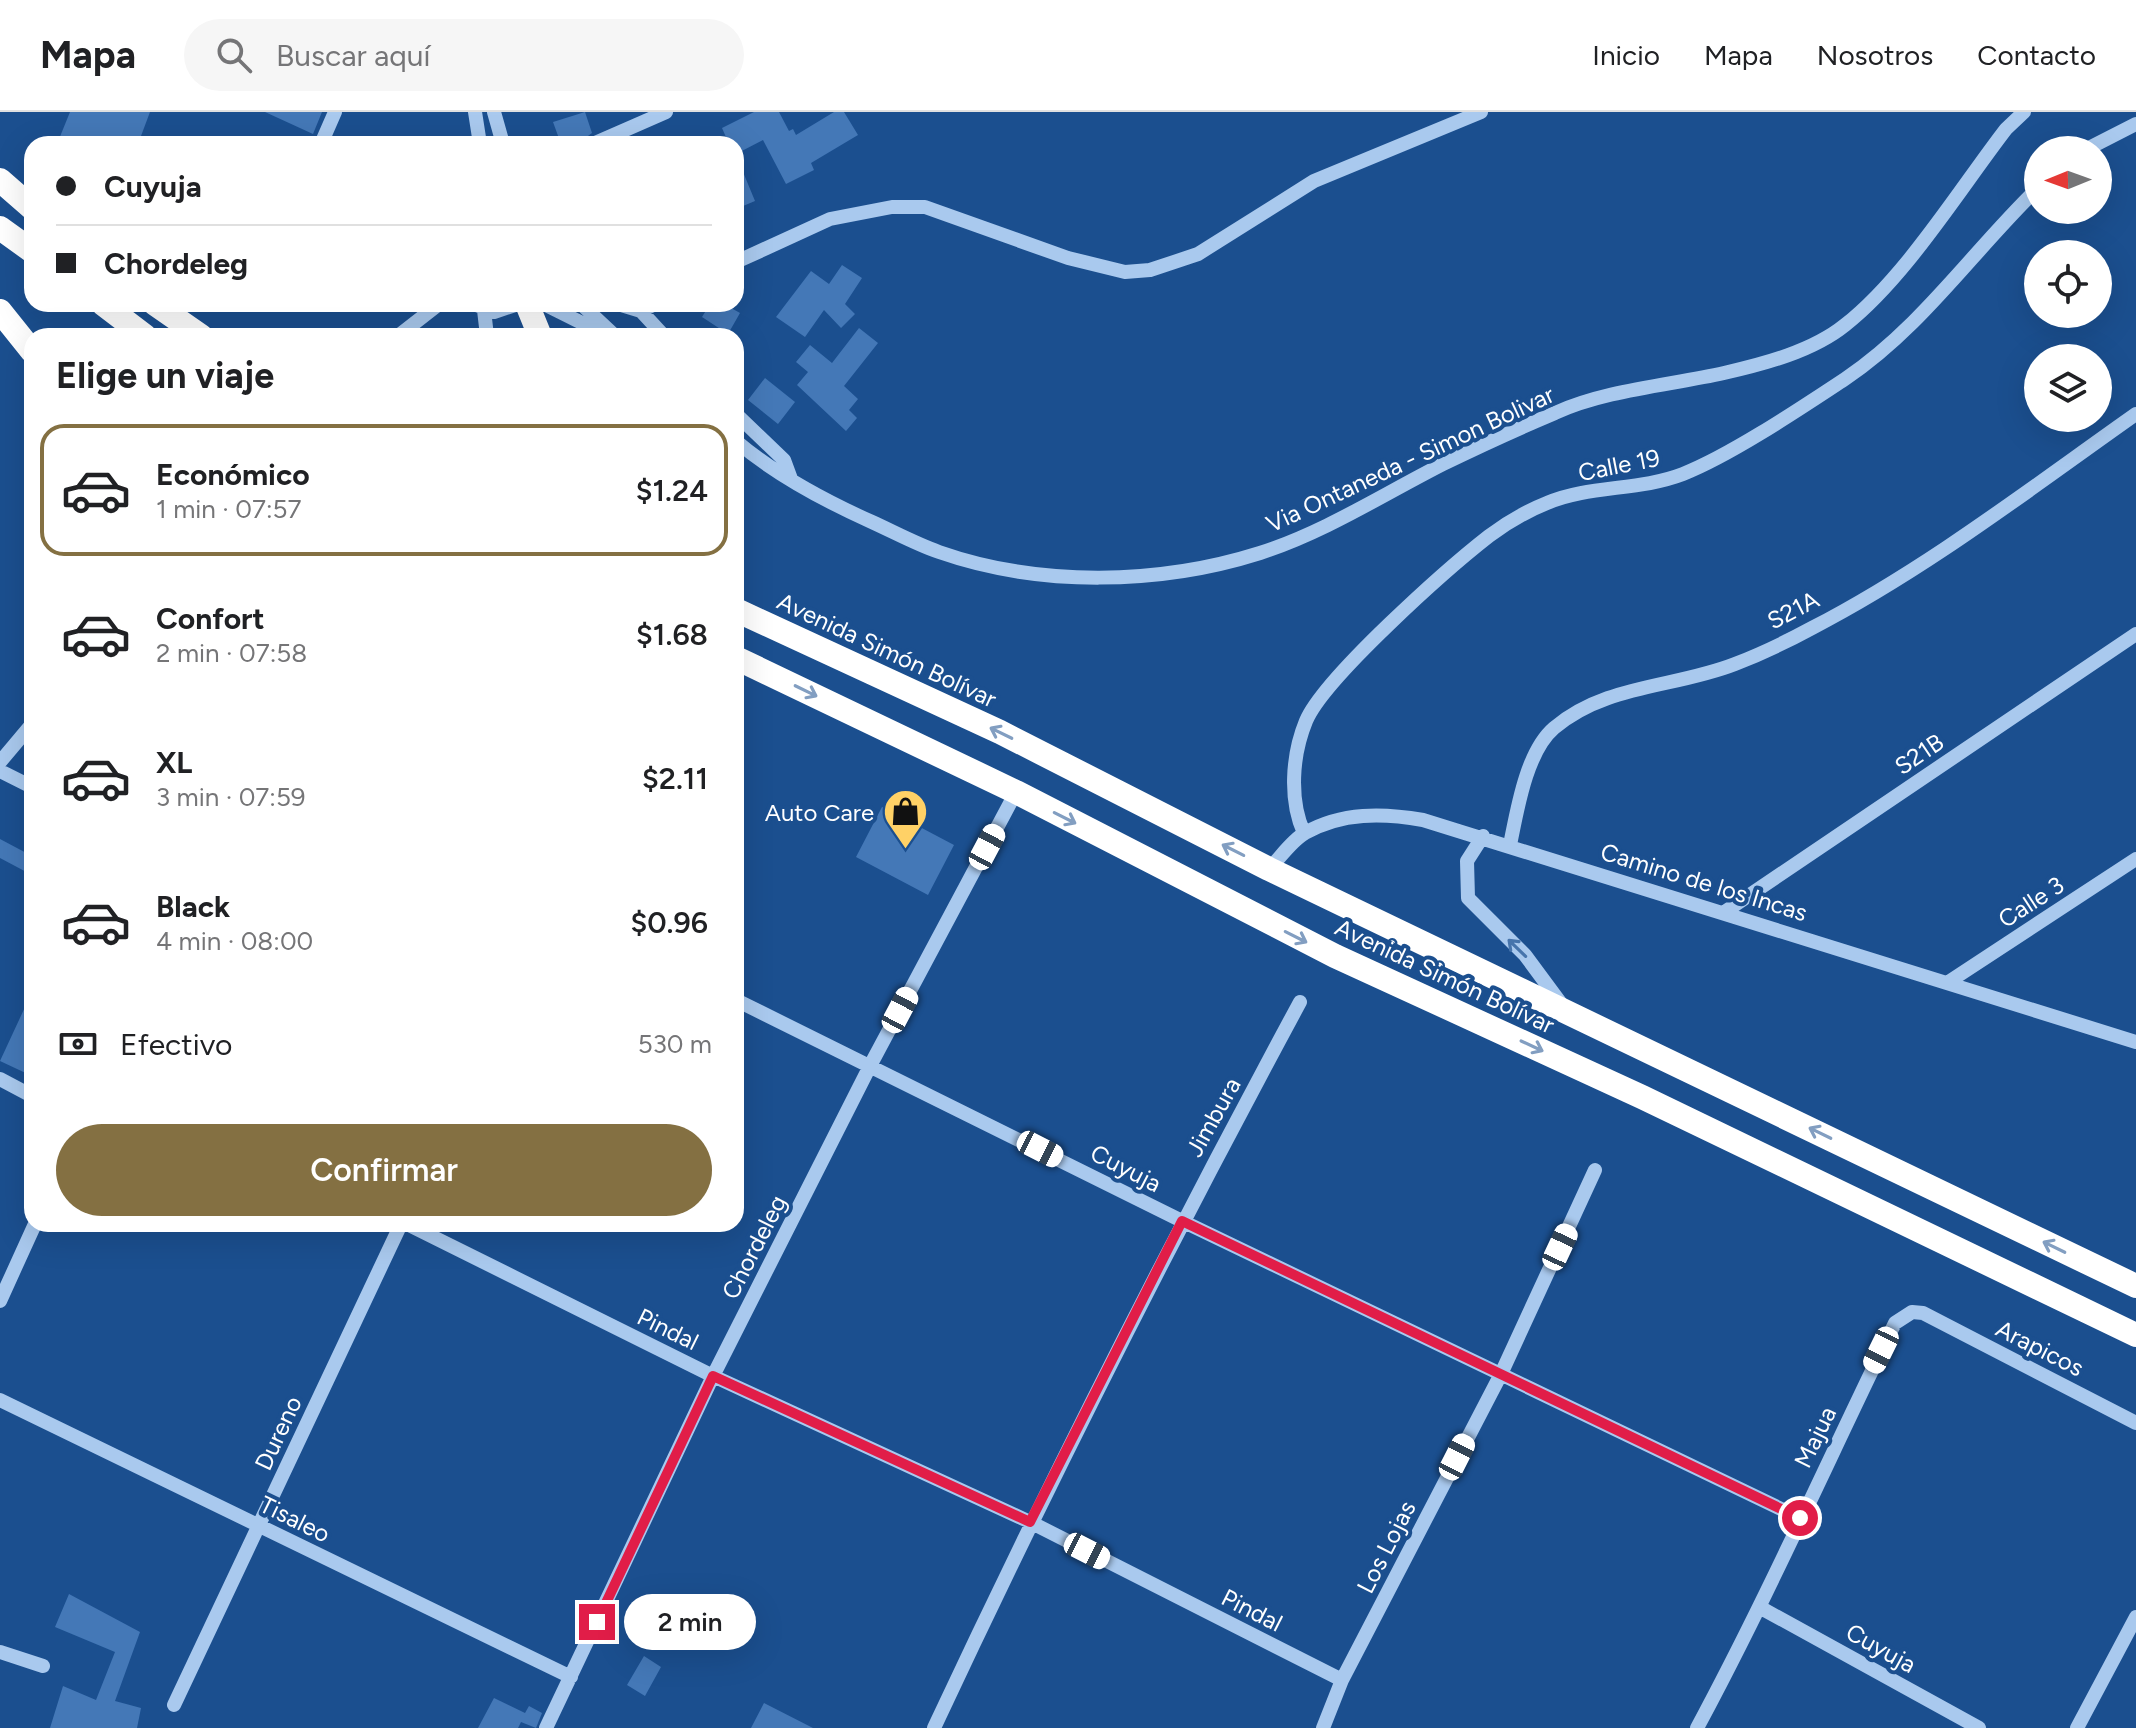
<!DOCTYPE html>
<html lang="es">
<head>
<meta charset="utf-8">
<style>
  body { margin:0; font-family:Figtree,sans-serif; background:#f6f6f6; color:#202124; height:100vh; display:flex; flex-direction:column; font-size:30px; white-space:nowrap }
  * { box-sizing:border-box; margin:0 }
  p { font-size:26px; color:#757577 }
  .icon { flex:none; width:44px; height:44px; fill:none; stroke:currentColor; stroke-width:2; stroke-linecap:round; stroke-linejoin:round }
  .map { position:relative; flex:1; overflow:hidden }
  .side { position:absolute; left:24px; top:216px; width:720px; height:904px; display:flex; flex-direction:column; background:#fff; border-radius:24px; box-shadow:0 8px 32px #0002 }
  .side>* { flex:none }
  .banner { position:absolute; left:24px; top:24px; width:720px; height:176px; border-radius:24px; box-shadow:0 8px 32px #0002; display:grid; align-content:center; height:176px; padding:0 32px; background:#fff }
  .needle { width:52px; rotate:269deg }
  .buttons { position:absolute; left:2024px; top:24px; display:grid; gap:16px }
  .buttons a { display:grid; place-items:center; width:88px; height:88px; border-radius:50%; background:#fff; box-shadow:0 8px 32px #0002; font-size:40px }
  .end { position:absolute; width:36px; height:36px; margin:-18px; border:10px solid #e11d48; background:#fff; box-shadow:0 0 0 4px #fff }
  .from { border-radius:50% }
  .bubble { position:absolute; height:56px; border-radius:28px; background:#fff; box-shadow:0 8px 32px #0002; font-size:26px; font-weight:600; line-height:56px; text-align:center }
  .car { position:absolute; width:24px; height:48px; margin:-24px -12px; border-radius:10px; box-shadow:0 0 6px 2px #0007; background:linear-gradient(#fff 24%,#345 0 40%,#fff 0 76%,#345 0 86%,#fff 0) }
  .banner b { display:flex; align-items:center; gap:28px; height:76px; font-size:30px }
  .banner b+b { border-top:2px solid #e0e0e0 }
  .banner i { width:20px; height:20px; background:#202124 }
  ul { padding:0; list-style:none }
  li { display:flex; align-items:center; gap:24px; height:132px; margin:0 16px 12px; padding:0 16px; border:4px solid transparent; border-radius:24px }
  li div { flex:1 }
  li b { display:block; font-size:30px }
  li em { font-style:normal; font-weight:600 }
  li.selected { border-color:#847042 }
  li>.icon { width:72px; height:72px; stroke-width:1.5 }
  h2 { padding:0 32px; font-size:36px; line-height:96px }
  .pay { display:flex; align-items:center; gap:20px; height:88px; padding:0 32px; font-size:30px }
  .pay p { margin-inline-start:auto }
  .cta { display:flex; gap:16px; margin-top:auto; padding:16px 32px }
  .cta a { flex:1; height:92px; border-radius:48px; background:#847042; color:#fff; font-size:32px; font-weight:600; line-height:92px; text-align:center }
  header { display:flex; align-items:center; gap:48px; box-sizing:border-box; height:112px; padding:0 40px; background:#fff; border-bottom:2px solid #e0e0e0 }
  header strong { font-size:38px }
  nav { display:flex; gap:44px; margin-inline-start:auto; font-size:28px }
  .search { width:560px; height:72px; background:#f6f6f6; display:flex; align-items:center; gap:20px; box-sizing:border-box; padding:0 28px; border-radius:44px; color:#757577; font-size:30px }
  .map>svg:first-child { display:block }
  .building { fill:#4478b7 }
  .lines { fill:none; stroke-linecap:round; stroke-linejoin:round }
  .minor { stroke:#a9c9ee; stroke-width:14 }
  .highway { stroke:#fff; stroke-width:24 }
  .oneway { stroke:#829ec1 }
  .oneway2 { stroke:#4674ac }
  .route { stroke:#e11d48; stroke-width:10 }
  .labels { text-anchor:middle; dominant-baseline:central; stroke-width:8; stroke-linejoin:round; paint-order:stroke }
  .street-label { font-size:24px; fill:#fff; stroke:#1b4f8f }
  .poi-label { font-size:24px; fill:#fff; stroke:#1b4f8f; text-anchor:end }
</style>
</head>
<body>
<header>
<strong>Mapa</strong>
<div class="search"><svg class="icon" aria-label="search" viewBox="0 0 24 24"><circle cx="10" cy="10" r="6"/><path d="M15 15l6 6"/></svg>Buscar aquí</div>
<nav><a>Inicio</a><a>Mapa</a><a>Nosotros</a><a>Contacto</a></nav>
</header>
<div class="map">
<svg width="2136" height="1616" viewBox="0 0 2136 1616">
  <rect width="100%" height="100%" fill="#1b4f8f"/>
  <path class="building" d="M70 0H150L138 32H57Z
    M265 0H322L313 22Z
    M585 0 592 21 577 32H561L553 10Z
    M754 0H779L789 19 793 17 796 23 834 0H844L858 23 811 51 814 58 786 72 763 28 736 42V32H729L722 16Z
    M736 43 755 89 736 97Z
    M842 153 862 166 845 192 855 202 841 216 824 198 805 225 776 205 811 159 829 172Z
    M710 192H724L740 201 728 222 702 205Z
    M859 216 878 231 844 274 858 287 849 298 857 306 846 319 797 273 808 260 796 250 810 233 832 251Z
    M765 266 795 290 778 312 748 288Z
    M882 695 954 733 928 783 856 745Z
    M0 727 32 744V763L0 746Z
    M32 880V964L0 949Z
    M69 1482 140 1520 115 1589 141 1596 137 1616H50L63 1574 96 1588 115 1540 55 1515Z
    M644 1544 661 1555 645 1584 627 1573Z
    M494 1586 525 1601 529 1594 542 1601 536 1616 521 1610 518 1616H478Z
    M764 1591 813 1616H751Z"/>
  <g class="lines">
    <path class="minor" d="M475 0 480 32
      M494 0 503 32
      M321 32 335 0
      M593 32 666 0
      M2085 38 2136 12
      M736 150 830 107 892 95H925L1068 146 1125 160 1150 158 1198 142 1314 69 1481 0
      M474 192 494 200 518 192
      M544 192 608 224
      M581 192 612 221
      M618 192 641 199 655 192
      M484 198 487 224
      M641 199 664 224
      M398 224 439 192
      M736 302 784 348 791 367
      M736 329C776 363 825 389 872 410 894 420 916 432 939 440 1039 475 1159 473 1260 441 1325 420 1382 383 1443 352 1480 334 1517 317 1555 301 1605 278 1671 273 1724 261 1764 252 1813 239 1845 213 1905 166 1959 78 2006 17L2024 0
      M0 650 32 612
      M0 659 32 675
      M1304 721C1289 688 1292 643 1306 609 1324 566 1448 456 1489 424 1505 412 1527 399 1547 391 1589 373 1639 379 1683 362 1731 343 1801 296 1845 267 1922 215 1972 140 2038 76
      M1483 724 1467 749 1468 786 1525 843 1562 893
      M1510 733C1517 699 1526 640 1554 616 1606 572 1674 576 1735 552 1761 542 1788 529 1812 516 1926 457 2031 376 2136 302
      M1269 757C1280 746 1292 728 1305 721 1342 700 1383 701 1423 708L2136 930
      M1726 799 2136 522
      M1950 869 2136 747
      M736 888 1182 1109 1800 1406
      M0 967 32 984
      M407 1112 713 1264 1030 1410 1342 1568
      M0 1189 35 1112
      M0 1288 571 1565
      M1761 1496 1979 1616
      M0 1540 43 1554
      M174 1593 401 1112
      M546 1616 713 1264 871 952 1016 680
      M934 1616C1049 1370 1171 1129 1300 890
      M1323 1616 1342 1568 1501 1262 1595 1058
      M1697 1616C1768 1484 1829 1346 1895 1211L1912 1200 1923 1201 2136 1311
      M2077 1616 2136 1505"/>
    <path class="highway" d="M0 68 32 96
      M0 116 32 139
      M103 192 145 224
      M155 192 201 224
      M527 192 540 224
      M0 199 32 239
      M736 498 1000 620 1269 757 2136 1174
      M736 546 1016 680 1335 844 1642 985 2136 1223"/>
  </g>
  <defs><path id="oneway-shaft" d="M-6 0H5M1.5-3L5.5 0L1.5 3" fill="none" stroke-width="1.6" stroke-linecap="round" stroke-linejoin="round" transform="scale(2)"/></defs>
  <g class="oneway">
    <use href="#oneway-shaft" transform="translate(806 579) rotate(26)"/>
    <use href="#oneway-shaft" transform="translate(1001 621) rotate(-154)"/>
    <use href="#oneway-shaft" transform="translate(1065 706) rotate(27)"/>
    <use href="#oneway-shaft" transform="translate(1233 738) rotate(-153)"/>
    <use href="#oneway-shaft" transform="translate(1296 825) rotate(27)"/>
    <use href="#oneway-shaft" transform="translate(1532 934) rotate(25)"/>
    <use href="#oneway-shaft" transform="translate(1820 1021) rotate(-154)"/>
    <use href="#oneway-shaft" transform="translate(2054 1135) rotate(-154)"/>
  </g>
  <use class="oneway2" href="#oneway-shaft" transform="translate(1517 836) rotate(-136)"/>
  <g class="lines">
    <path class="route" d="M597 1510 713 1264 1030 1410 1182 1109 1800 1406"/>
  </g>
  <defs>
    <symbol id="shop-pin" viewBox="-11 -11 22 30"><path d="M0 17L-7.5 6A9.5 9.5 0 1 1 7.5 6Z" fill="#ffd166" stroke="#1b4f8f"/><path d="M-5-2.5h2.3a2.7 3.5 0 0 1 5.4 0H5L5.5 6h-11ZM-1.5-2.5h3a1.5 2.3 0 0 0-3 0Z" fill="#111"/></symbol>
  </defs>
  <g fill-rule="evenodd">
    <use href="#shop-pin" x="880" y="674" width="51" height="69"/>
  </g>
  <g class="labels">
    <g class="street-label">
      <text transform="translate(1410 347) rotate(-25)">Via Ontaneda - Simon Bolivar</text>
      <text transform="translate(1619 353) rotate(-11)">Calle 19</text>
      <text transform="translate(1793 498) rotate(-27)">S21A</text>
      <text transform="translate(887 538) rotate(25)">Avenida Simón Bolívar</text>
      <text transform="translate(1919 642) rotate(-34)">S21B</text>
      <text transform="translate(1704 770) rotate(17)">Camino de los Incas</text>
      <text transform="translate(2031 790) rotate(-33)">Calle 3</text>
      <text transform="translate(1445 864) rotate(25)">Avenida Simón Bolívar</text>
      <text transform="translate(1213 1005) rotate(-61)">Jimbura</text>
      <text transform="translate(1126 1056) rotate(27)">Cuyuja</text>
      <text transform="translate(754 1135) rotate(-63)">Chordeleg</text>
      <text transform="translate(668 1217) rotate(26)">Pindal</text>
      <text transform="translate(2040 1236) rotate(27)">Arapicos</text>
      <text transform="translate(278 1321) rotate(-65)">Dureno</text>
      <text transform="translate(1815 1325) rotate(-64)">Majua</text>
      <text transform="translate(295 1407) rotate(26)">Tisaleo</text>
      <text transform="translate(1386 1435) rotate(-63)">Los Lojas</text>
      <text transform="translate(1252 1498) rotate(27)">Pindal</text>
      <text transform="translate(1881 1536) rotate(29)">Cuyuja</text>
    </g>
    <g class="poi-label">
      <text x="874" y="700">Auto Care</text>
    </g>
  </g>
</svg>
<div class="buttons">
<a><svg class="needle" viewBox="-14 -14 28 28"><path d="M0-13l5 13h-10z" fill="#e53935"/><path d="M0 13l5-13h-10z" fill="#757577"/></svg></a>
<a><svg class="icon" aria-label="locate" viewBox="0 0 24 24"><circle cx="12" cy="12" r="6"/><path d="M12 2v4M12 18v4M2 12h4M18 12h4"/></svg></a>
<a><svg class="icon" aria-label="layers" viewBox="0 0 24 24"><path d="M12 4l9 5-9 5-9-5zM3 14l9 5 9-5"/></svg></a>
</div>
<i class="end from" style="left:1800px;top:1406px"></i>
<i class="end" style="left:597px;top:1510px"></i>
<div class="bubble" style="left:624px;top:1482px;width:132px">2 min</div>
<i class="car" style="left:987px;top:735px;rotate:28deg"></i>
<i class="car" style="left:900px;top:898px;rotate:28deg"></i>
<i class="car" style="left:1040px;top:1037px;rotate:117deg"></i>
<i class="car" style="left:1560px;top:1135px;rotate:25deg"></i>
<i class="car" style="left:1881px;top:1238px;rotate:206deg"></i>
<i class="car" style="left:1457px;top:1345px;rotate:27deg"></i>
<i class="car" style="left:1087px;top:1439px;rotate:117deg"></i>
<div class="banner">
<b><i class="from"></i>Cuyuja</b>
<b><i></i>Chordeleg</b>
</div>
<section class="side">
<h2>Elige un viaje</h2>
<ul>
<li class="selected"><svg class="icon" aria-label="car" viewBox="0 0 24 24"><path d="M5 17H2v-5l4-1 3-4h7l3 4 3 1v5h-3M9 17h6M6 11h13"/><circle cx="7" cy="17" r="2"/><circle cx="17" cy="17" r="2"/></svg><div><b>Económico</b><p>1 min · 07:57</p></div><em>$1.24</em></li>
<li><svg class="icon" aria-label="car" viewBox="0 0 24 24"><path d="M5 17H2v-5l4-1 3-4h7l3 4 3 1v5h-3M9 17h6M6 11h13"/><circle cx="7" cy="17" r="2"/><circle cx="17" cy="17" r="2"/></svg><div><b>Confort</b><p>2 min · 07:58</p></div><em>$1.68</em></li>
<li><svg class="icon" aria-label="car" viewBox="0 0 24 24"><path d="M5 17H2v-5l4-1 3-4h7l3 4 3 1v5h-3M9 17h6M6 11h13"/><circle cx="7" cy="17" r="2"/><circle cx="17" cy="17" r="2"/></svg><div><b>XL</b><p>3 min · 07:59</p></div><em>$2.11</em></li>
<li><svg class="icon" aria-label="car" viewBox="0 0 24 24"><path d="M5 17H2v-5l4-1 3-4h7l3 4 3 1v5h-3M9 17h6M6 11h13"/><circle cx="7" cy="17" r="2"/><circle cx="17" cy="17" r="2"/></svg><div><b>Black</b><p>4 min · 08:00</p></div><em>$0.96</em></li>
</ul>
<div class="pay"><svg class="icon" aria-label="cash" viewBox="0 0 24 24"><path d="M3 7h18v10H3z"/><circle cx="12" cy="12" r="2"/></svg>Efectivo<p>530 m</p></div>
<div class="cta"><a>Confirmar</a></div>
</section>
</div>
</body>
</html>
